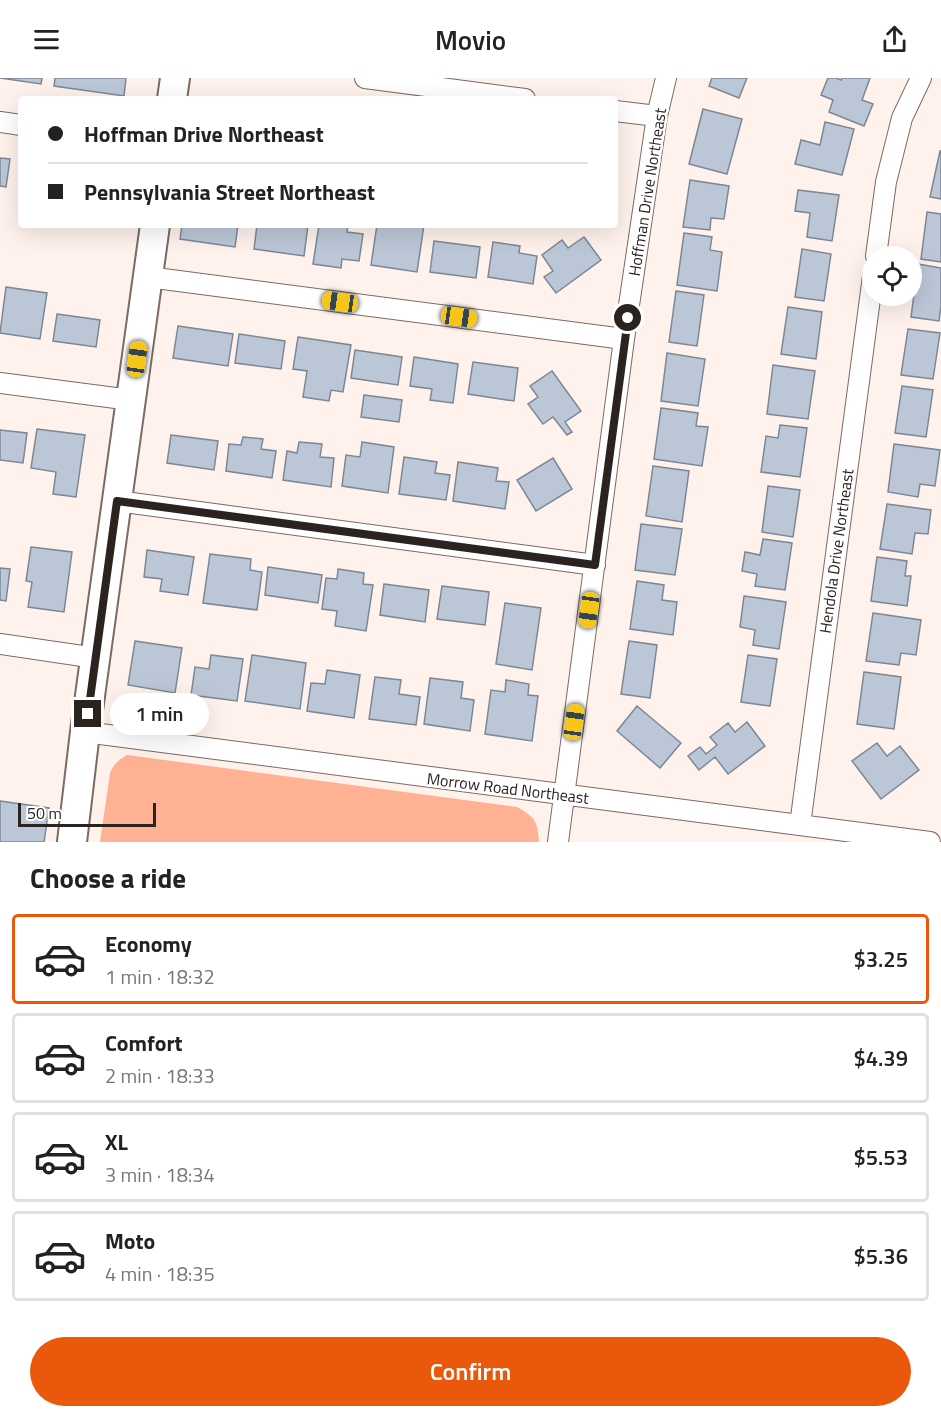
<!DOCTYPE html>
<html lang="en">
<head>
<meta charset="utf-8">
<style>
  body { margin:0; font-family:"Titillium Web",sans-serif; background:#f6f6f6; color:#222; height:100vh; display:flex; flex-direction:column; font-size:22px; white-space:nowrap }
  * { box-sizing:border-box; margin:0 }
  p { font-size:20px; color:#767676 }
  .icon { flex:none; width:33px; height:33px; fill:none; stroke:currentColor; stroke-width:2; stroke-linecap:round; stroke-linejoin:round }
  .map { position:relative; height:764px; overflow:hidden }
  .sheet { display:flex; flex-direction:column; background:#fff; flex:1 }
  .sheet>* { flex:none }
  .guide { position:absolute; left:18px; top:18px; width:600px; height:132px; border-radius:6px; box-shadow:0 6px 24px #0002; display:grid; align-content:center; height:132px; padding:0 30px; background:#fff }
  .controls { position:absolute; left:862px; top:168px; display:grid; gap:12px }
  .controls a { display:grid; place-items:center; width:60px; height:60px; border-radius:50%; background:#fff; box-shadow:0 6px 24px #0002; font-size:30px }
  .scale { position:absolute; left:18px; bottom:15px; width:138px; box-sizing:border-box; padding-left:6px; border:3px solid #2b2320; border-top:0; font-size:16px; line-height:21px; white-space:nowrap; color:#2b2320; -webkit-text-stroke:4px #fff; paint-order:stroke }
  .end { position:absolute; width:27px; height:27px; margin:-14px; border:8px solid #2b2320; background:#fff; box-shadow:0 0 0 3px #fff }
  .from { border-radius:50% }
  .bubble { position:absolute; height:42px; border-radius:21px; background:#fff; box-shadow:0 6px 24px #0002; font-size:20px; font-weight:600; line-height:42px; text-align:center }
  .car { position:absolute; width:18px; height:36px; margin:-18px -9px; border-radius:8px; box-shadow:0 0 4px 2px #0007; background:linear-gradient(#f5c518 24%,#345 0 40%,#f5c518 0 76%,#345 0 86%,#f5c518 0) }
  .guide b { display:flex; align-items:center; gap:21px; height:57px; font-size:22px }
  .guide b+b { border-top:2px solid #e0e0e0 }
  .guide i { width:15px; height:15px; background:#222 }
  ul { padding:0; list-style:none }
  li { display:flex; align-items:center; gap:18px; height:90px; margin:0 12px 9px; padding:0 18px; border:3px solid #e0e0e0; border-radius:6px }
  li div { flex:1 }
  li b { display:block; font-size:22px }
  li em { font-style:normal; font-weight:600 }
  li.on { border-color:#ea580c }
  li>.icon { width:54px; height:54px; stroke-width:1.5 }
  h2 { padding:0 30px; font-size:27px; line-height:72px }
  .primary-button { display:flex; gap:12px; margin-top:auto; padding:12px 30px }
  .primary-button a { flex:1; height:69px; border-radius:36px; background:#ea580c; color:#fff; font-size:24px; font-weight:600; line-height:69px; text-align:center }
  header { display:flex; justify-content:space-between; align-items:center; height:78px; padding:0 30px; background:#fff; font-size:27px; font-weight:600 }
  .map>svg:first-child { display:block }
  .green { fill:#ffb293 }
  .building { fill:#bbc7d7; stroke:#7c8796; stroke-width:1.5 }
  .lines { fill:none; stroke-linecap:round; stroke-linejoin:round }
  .street-casing { stroke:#7c6a63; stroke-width:22 }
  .secondary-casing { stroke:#7c6a63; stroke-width:32 }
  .street { stroke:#fff; stroke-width:20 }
  .secondary { stroke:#fff; stroke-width:28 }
  .route { stroke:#2b2320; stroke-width:8 }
  .labels { text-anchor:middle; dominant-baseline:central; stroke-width:5; stroke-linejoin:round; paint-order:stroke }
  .street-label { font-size:16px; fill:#2b2320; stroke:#fff }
</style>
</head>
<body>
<header><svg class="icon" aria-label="menu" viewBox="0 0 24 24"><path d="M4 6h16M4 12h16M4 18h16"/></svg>Movio<svg class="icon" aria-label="share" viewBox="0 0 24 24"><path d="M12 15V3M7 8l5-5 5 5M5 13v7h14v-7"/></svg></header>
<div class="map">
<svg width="941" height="764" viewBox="0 0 941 764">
  <rect width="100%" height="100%" fill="#fff2ed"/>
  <path class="green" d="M127 677 517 729C536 740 537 743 539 764H100L110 695C114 686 118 682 127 677Z"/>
  <path class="building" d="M0 0H42L41 6Z
    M55 0H126L124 18 54 8Z
    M712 0H747L739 20 709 8Z
    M828 0H836L841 2 842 0H870L862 22 873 26 864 48 829 34 833 22 821 17Z
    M703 31 742 41 727 96 689 86Z
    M825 44 854 51 842 97 795 86 801 62 820 67Z
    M940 73H941V121L930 119Z
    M0 80 10 81 6 109 0 108Z
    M690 102 729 108 724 141 711 140 710 152 683 149Z
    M798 112 839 117 832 163 807 159 810 135 795 133Z
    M927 134 941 136V184L921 181Z
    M182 147H238L235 169 180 161Z
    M257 147H308L304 178 254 171Z
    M319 147H348L347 154 363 156 359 183 342 181 341 190 313 186Z
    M377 147H424L417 194 371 187Z
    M684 155 712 159 710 172 722 174 717 213 677 207Z
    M584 159 601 182 556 215 544 199 553 193 542 177 562 162 568 170Z
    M434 163 480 169 476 200 430 194Z
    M493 164 520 168 519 175 537 178 533 206 488 199Z
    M802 171 831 176 824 223 795 219Z
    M918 186 941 190V228L939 243 911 239Z
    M6 209 47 215 40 261 0 255Z
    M676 213 704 217 697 268 669 264Z
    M788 229 822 234 816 281 781 276Z
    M57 236 100 242 96 269 53 263Z
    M178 248 233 256 228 288 173 280Z
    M908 251 940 255 933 301 901 297Z
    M239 256 285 263 281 291 235 285Z
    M298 259 351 267 343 314 331 312 329 323 303 319 307 293 293 291Z
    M355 272 402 279 398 307 351 300Z
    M667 275 705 281 698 328 661 323Z
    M414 279 458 286 453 325 430 322 432 311 410 308Z
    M473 284 518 290 514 323 468 316Z
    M773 287 815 293 808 341 767 336Z
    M552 293 581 333 565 344 572 354 567 357 553 339 543 346 528 326 538 319 530 308Z
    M902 308 933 312 926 359 895 355Z
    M364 317 402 322 399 344 361 339Z
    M661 330 698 335 696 348 708 349 702 388 654 381Z
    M780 347 807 350 800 399 761 394 766 358 778 360Z
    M37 351 85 357 76 419 53 416 56 394 31 390Z
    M0 352 27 355 23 385 0 382Z
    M171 357 218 363 214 392 167 385Z
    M243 359 263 361 261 371 276 373 272 400 226 393 229 366 241 367Z
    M299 364 322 366 320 379 334 380 331 409 283 402 287 373 297 375Z
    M362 364 394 369 388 415 342 408 346 377 360 379Z
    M894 366 940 372 935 408 920 406 918 419 888 414Z
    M404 379 437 384 435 395 450 397 446 422 399 416Z
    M553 380 572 411 536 433 517 402Z
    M458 384 498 390 496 403 509 404 505 431 453 423Z
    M653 388 689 393 682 444 646 438Z
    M768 408 800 412 793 459 762 454Z
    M887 426 931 432 928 456 915 455 912 476 880 471Z
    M641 446 682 451 675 497 635 492Z
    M763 461 792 465 785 512 755 508 757 496 742 493 745 474 760 477Z
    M31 469 72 474 64 534 28 529 32 504 26 503Z
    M147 472 194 479 188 517 160 513 162 501 144 499Z
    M210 476 251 481 250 492 262 494 257 532 203 525Z
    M877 479 907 483 905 498H911L907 528 871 523Z
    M268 489 322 497 318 525 265 517Z
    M0 490 10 491 6 523 0 522Z
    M338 491 364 495 363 506 373 507 366 553 335 548 337 533 322 531 326 500 337 501Z
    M637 503 664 507 662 522 677 524 673 557 630 551Z
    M384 506 429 512 425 544 380 537Z
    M442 508 489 514 485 547 437 541Z
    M744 518 786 524 779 571 753 567 755 552 740 549Z
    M505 525 541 530 532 592 496 586Z
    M873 535 921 542 916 577 901 575 899 587 866 583Z
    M135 563 182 570 175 615 128 607Z
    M629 563 657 567 650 620 621 616Z
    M211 577 243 581 237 623 191 617 195 589 209 591Z
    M252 577 306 585 300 631 245 623Z
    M748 577 777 581 770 628 741 624Z
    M327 592 360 597 354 640 307 633 311 605 325 606Z
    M864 594 901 599 894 651 857 646Z
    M375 599 401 602 399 616 420 619 416 647 369 641Z
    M430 600 463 604 461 620 474 622 470 653 424 646Z
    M506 602 529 606 528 617 538 618 532 663 485 656 491 612 505 614Z
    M637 628 681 665 660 690 617 653Z
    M747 644 765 668 728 696 715 679 699 692 688 678 700 669 706 676 717 667 710 659 728 645 735 654Z
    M877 665 887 678 900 668 919 692 881 721 852 683Z
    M0 723 49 730 44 764H0Z"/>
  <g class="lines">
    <defs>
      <path id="street" d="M365 0 525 21
        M615 33 657 38
        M0 44 21 47
        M876 178 886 104 902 40 921 0
        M148 199 624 261
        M0 305 131 322
        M117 423 595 487
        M0 566 96 580
        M85 654 930 764
        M800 747 873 198
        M558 764 624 261 657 38 666 0"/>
      <path id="secondary" d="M172 21 175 0
        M72 764 85 654 155 147"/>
    </defs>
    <use href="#street" class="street-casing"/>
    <use href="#secondary" class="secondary-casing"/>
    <use href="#street" class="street"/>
    <use href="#secondary" class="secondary"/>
  </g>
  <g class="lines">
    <path class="route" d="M88 636 117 423 595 487 628 240"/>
  </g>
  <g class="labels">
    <g class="street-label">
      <text transform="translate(647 114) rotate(-81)">Hoffman Drive Northeast</text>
      <text transform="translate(836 473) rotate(-82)">Hendola Drive Northeast</text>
      <text transform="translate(508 710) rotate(7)">Morrow Road Northeast</text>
    </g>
  </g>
</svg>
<div class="controls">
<a><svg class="icon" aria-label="locate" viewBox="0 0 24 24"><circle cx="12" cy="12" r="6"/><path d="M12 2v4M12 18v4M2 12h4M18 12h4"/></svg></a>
</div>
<div class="scale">50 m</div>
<i class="end from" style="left:628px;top:240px"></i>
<i class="end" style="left:88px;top:636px"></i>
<div class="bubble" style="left:110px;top:615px;width:99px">1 min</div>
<i class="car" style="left:340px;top:224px;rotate:278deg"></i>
<i class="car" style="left:459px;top:239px;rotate:98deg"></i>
<i class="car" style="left:137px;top:281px;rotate:8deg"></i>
<i class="car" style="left:589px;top:532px;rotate:188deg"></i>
<i class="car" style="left:574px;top:644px;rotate:8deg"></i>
<div class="guide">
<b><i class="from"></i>Hoffman Drive Northeast</b>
<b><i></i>Pennsylvania Street Northeast</b>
</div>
</div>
<section class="sheet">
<h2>Choose a ride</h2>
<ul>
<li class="on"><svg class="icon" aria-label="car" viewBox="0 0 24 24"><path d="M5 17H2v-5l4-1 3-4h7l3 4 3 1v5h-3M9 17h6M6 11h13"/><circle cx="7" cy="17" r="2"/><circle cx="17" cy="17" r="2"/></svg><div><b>Economy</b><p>1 min · 18:32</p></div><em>$3.25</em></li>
<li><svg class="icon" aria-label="car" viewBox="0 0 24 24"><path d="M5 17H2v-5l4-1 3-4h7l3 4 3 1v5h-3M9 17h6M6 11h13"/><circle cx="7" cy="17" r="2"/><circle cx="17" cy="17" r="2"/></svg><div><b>Comfort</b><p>2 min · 18:33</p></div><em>$4.39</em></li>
<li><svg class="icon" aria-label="car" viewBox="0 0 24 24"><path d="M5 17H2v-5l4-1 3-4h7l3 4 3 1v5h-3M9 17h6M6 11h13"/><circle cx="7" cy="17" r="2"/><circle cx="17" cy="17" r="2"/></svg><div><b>XL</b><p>3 min · 18:34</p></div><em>$5.53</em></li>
<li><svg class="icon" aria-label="car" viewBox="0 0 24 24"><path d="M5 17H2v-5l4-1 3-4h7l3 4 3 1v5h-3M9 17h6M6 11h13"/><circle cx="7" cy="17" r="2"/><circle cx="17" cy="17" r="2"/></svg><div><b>Moto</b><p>4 min · 18:35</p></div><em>$5.36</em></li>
</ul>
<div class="primary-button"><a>Confirm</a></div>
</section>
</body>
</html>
